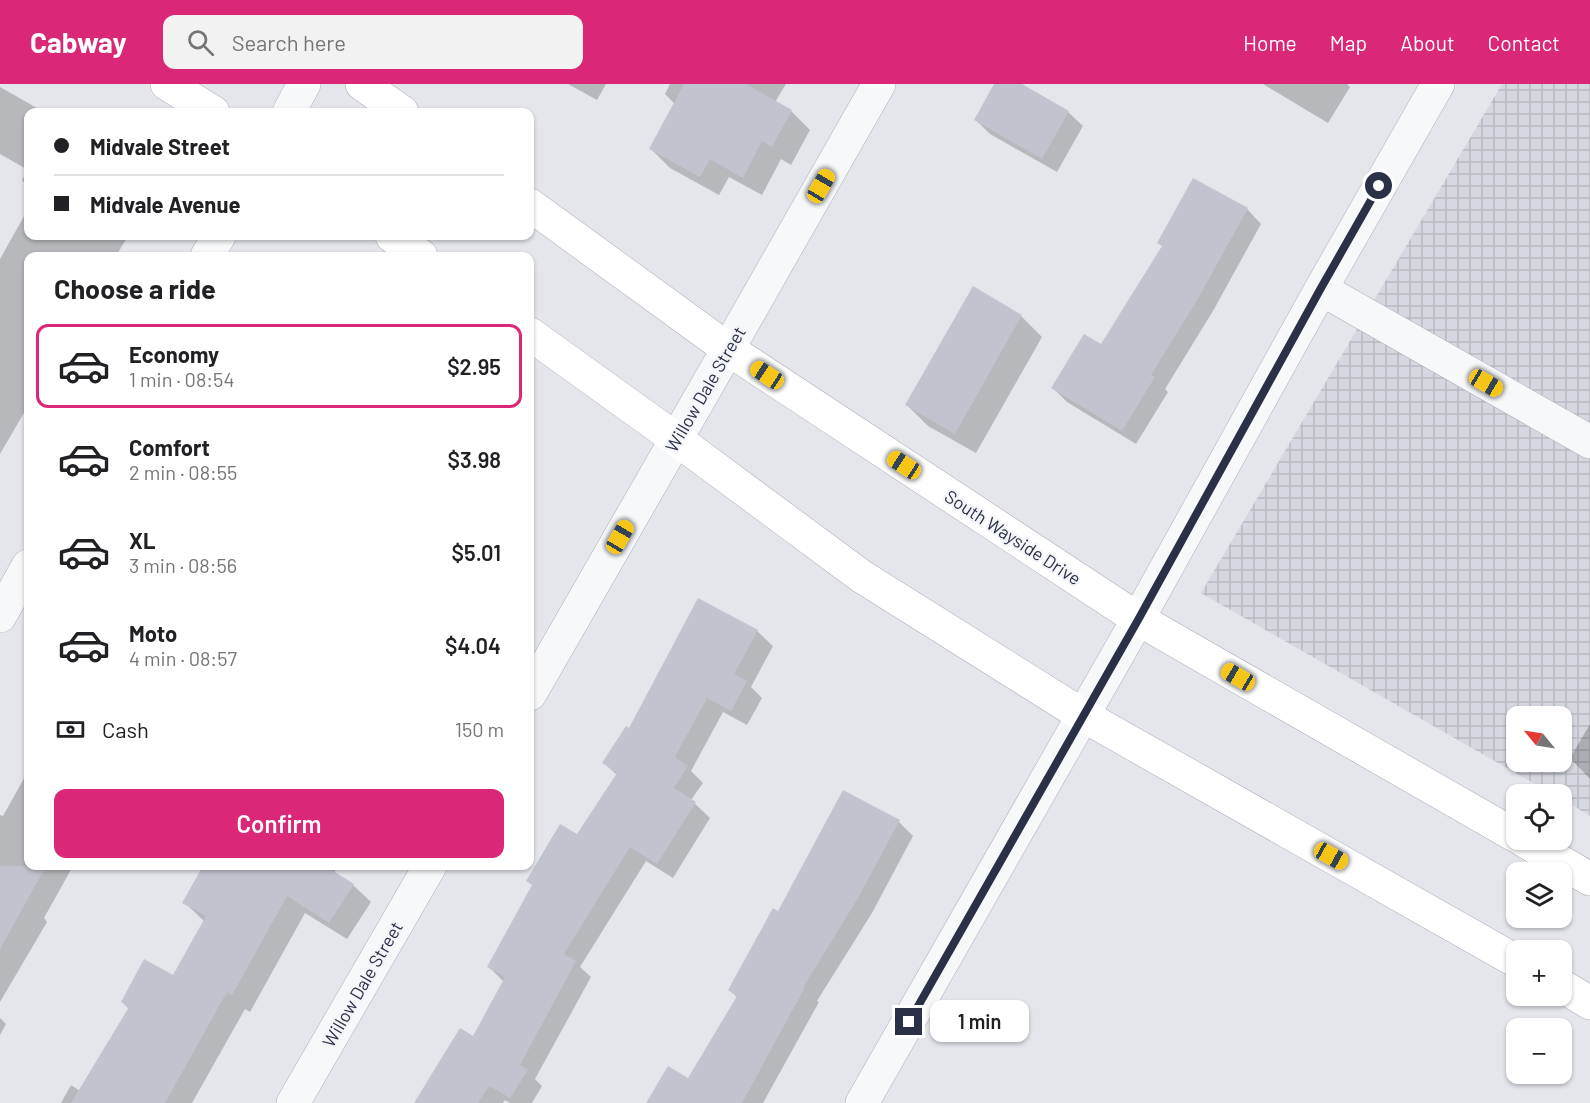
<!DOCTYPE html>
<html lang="en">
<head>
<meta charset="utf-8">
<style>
  body { margin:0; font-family:Barlow,sans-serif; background:#f2f2f2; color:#202124; height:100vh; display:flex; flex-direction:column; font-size:22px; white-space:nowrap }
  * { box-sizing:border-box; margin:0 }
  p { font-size:20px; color:#757577 }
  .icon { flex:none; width:33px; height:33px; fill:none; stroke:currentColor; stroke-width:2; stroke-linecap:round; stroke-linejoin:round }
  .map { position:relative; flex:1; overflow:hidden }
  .details { position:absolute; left:24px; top:168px; width:510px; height:618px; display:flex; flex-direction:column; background:#fff; border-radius:12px; box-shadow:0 2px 4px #0004 }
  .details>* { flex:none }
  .guide { position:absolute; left:24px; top:24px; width:510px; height:132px; border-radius:12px; box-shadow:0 2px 4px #0004; display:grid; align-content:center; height:132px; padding:0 30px; background:#fff }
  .needle { width:39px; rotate:300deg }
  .tools { position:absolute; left:1506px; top:622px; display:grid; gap:12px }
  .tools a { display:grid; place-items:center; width:66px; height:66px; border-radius:12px; background:#fff; box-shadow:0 2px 4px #0004; font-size:30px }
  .end { position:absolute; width:27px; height:27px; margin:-14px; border:8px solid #2a3046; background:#fff; box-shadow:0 0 0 3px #fff }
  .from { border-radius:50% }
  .bubble { position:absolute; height:42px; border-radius:12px; background:#fff; box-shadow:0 2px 4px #0004; font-size:20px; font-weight:600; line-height:42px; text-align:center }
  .car { position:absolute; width:18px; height:36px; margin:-18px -9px; border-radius:8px; box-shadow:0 0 4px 2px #0007; background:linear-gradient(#f5c518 24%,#345 0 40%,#f5c518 0 76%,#345 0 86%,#f5c518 0) }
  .guide b { display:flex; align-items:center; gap:21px; height:57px; font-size:22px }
  .guide b+b { border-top:2px solid #e0e0e0 }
  .guide i { width:15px; height:15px; background:#202124 }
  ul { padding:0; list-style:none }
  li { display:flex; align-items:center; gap:18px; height:84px; margin:0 12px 9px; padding:0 18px; border:3px solid transparent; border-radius:12px }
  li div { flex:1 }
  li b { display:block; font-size:22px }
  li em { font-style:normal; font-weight:600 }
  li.current { border-color:#db2777 }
  li>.icon { width:54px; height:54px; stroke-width:1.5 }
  h2 { padding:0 30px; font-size:27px; line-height:72px }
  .pay { display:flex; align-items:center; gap:15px; height:66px; padding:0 30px; font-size:22px }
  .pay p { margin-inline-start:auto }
  .primary-button { display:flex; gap:12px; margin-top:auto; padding:12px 30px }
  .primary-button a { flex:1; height:69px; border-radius:12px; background:#db2777; color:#fff; font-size:24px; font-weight:600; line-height:69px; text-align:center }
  header { display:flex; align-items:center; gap:36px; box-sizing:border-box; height:84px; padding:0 30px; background:#db2777; color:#fff }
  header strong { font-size:28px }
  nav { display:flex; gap:33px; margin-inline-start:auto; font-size:21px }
  .search { width:420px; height:54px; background:#f2f2f2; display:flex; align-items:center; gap:15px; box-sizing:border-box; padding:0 21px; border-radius:12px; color:#757577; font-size:22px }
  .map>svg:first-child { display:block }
  .industrial { fill:url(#industrial-grid); fill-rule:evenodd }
  .shadow { fill:#0003 }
  .building { fill:#c1c4cf }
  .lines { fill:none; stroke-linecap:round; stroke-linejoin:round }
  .minor-casing { stroke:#acafba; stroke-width:34 }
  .secondary-casing { stroke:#acafba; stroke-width:34 }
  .minor { stroke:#f7f8fa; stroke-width:33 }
  .secondary { stroke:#fff; stroke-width:33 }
  .route { stroke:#2a3046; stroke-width:8 }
  .labels { text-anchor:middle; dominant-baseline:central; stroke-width:4.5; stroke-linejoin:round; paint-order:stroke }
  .street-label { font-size:18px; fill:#2a3046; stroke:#f4f5f9 }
</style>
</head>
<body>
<header>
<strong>Cabway</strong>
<div class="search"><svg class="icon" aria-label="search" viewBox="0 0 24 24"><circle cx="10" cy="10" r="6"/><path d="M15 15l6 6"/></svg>Search here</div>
<nav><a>Home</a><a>Map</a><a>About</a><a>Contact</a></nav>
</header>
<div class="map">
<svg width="1590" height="1019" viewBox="0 0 1590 1019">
  <defs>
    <pattern id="industrial-grid" width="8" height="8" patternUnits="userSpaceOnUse" patternTransform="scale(1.5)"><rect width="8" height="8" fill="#d6d8e1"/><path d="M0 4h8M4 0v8" fill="none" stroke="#b8bac2"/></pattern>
  </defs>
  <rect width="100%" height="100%" fill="#e4e6ec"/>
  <path class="industrial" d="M1502 0H1590V732L1562 715V711H1554L1201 509ZM1516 633H1562V678H1516Z"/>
  <path class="shadow" d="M568 0H606L597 16Z
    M670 0H786L775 18 791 27 810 46 791 81 781 75 762 111 729 93 719 111 670 84 651 65 675 20 665 10Z
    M996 0H1019L1068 28 1083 42 1057 88 990 50 976 36Z
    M1263 0H1347L1350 3 1328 39Z
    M0 3 44 28H28V103L22 96 28 86 0 70Z
    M28 125V152H128L116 172H28V322L0 370V175Z
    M1247 125 1261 140 1213 227 1165 305 1168 308 1136 360 1067 318 1053 304 1102 262 1163 163Z
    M973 204 1021 232 1042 253 976 369 928 342 907 321Z
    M757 547 773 562 751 603 762 614 747 641 723 628 691 687 703 699 691 716 710 734 673 794 646 777 580 883 591 893 535 995 542 1002 532 1019H510L505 1016 503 1019H416L473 954 504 898 489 883 577 752 617 691 604 679 629 646Z
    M1590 640V695L1570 674Z
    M28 687V782H73L44 834 47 838 0 918V731L3 732Z
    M899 738 913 752 872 829 817 917 819 918 763 1019H652L689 996 738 914 729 906 778 829Z
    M204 782H338L334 789 353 801 371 818 347 855 305 829 250 928 245 925 192 1019H61L71 1001 80 1007 129 925 122 918 174 893 205 838 184 818Z
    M0 934 6 940 0 951Z"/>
  <path class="building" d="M684 0H746L792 26 772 63 762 57 743 94 710 75 700 93 649 65Z
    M994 0H1022L1069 27 1042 75 974 36Z
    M1193 94 1248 124 1199 213 1151 291 1155 293 1122 347 1051 304 1084 250 1101 260 1162 162 1157 159Z
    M973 202 1022 231 955 350 905 321Z
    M698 514 758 546 734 590 747 597 731 627 707 614 675 673 688 682 674 704 696 718 657 780 630 763 564 870 576 877 520 981 528 986 510 1014 489 1002 478 1019H414L460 944 473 952 505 893 487 883 532 801 526 797 560 740 577 750 617 689 602 679 626 642 629 644Z
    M843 706 900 736 858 814 804 902 805 903 742 1019H646L668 982 688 994 737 912 728 906 773 824 778 827Z
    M0 782H46L0 865Z
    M203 782H325L354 800 329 839 287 812 232 911 227 908 165 1019H71L129 923 121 918 144 875 173 891 206 832 182 819Z"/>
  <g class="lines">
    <defs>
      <path id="minor" d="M289 28 304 0
        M207 172 219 152
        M1321 205 1590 358
        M0 532 28 482
        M530 610 728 265 879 0
        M293 1019 430 782
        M862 1019 1138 535 1321 205 1438 0"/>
      <path id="secondary" d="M167 0 213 28
        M362 0 402 28
        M530 121 728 265 1138 535 1516 752
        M392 152 421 172
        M530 250 676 355 861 492 1084 632 1516 877
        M1523 756 1590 795
        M1562 902 1590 919"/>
    </defs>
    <use href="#minor" class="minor-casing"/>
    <use href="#secondary" class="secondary-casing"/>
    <use href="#minor" class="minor"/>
    <use href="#secondary" class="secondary"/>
  </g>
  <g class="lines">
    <path class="route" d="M909 938 1138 536 1321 204 1379 102"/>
  </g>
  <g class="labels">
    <g class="street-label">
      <text transform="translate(705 305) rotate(-60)">Willow Dale Street</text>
      <text transform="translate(1013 453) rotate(33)">South Wayside Drive</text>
      <text transform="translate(362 900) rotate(-60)">Willow Dale Street</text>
    </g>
  </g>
</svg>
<div class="tools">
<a><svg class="needle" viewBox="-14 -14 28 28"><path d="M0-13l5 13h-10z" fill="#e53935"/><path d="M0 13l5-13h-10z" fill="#757577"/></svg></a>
<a><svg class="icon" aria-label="locate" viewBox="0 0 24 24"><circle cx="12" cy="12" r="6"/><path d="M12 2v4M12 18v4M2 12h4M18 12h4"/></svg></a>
<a><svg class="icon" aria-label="layers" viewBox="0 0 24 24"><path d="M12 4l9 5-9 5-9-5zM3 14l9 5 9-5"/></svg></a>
<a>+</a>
<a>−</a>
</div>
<i class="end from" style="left:1379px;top:102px"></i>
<i class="end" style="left:909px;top:938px"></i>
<div class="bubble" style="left:930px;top:916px;width:99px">1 min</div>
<i class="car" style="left:821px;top:102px;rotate:30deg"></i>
<i class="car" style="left:767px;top:291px;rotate:303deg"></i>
<i class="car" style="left:1486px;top:299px;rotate:120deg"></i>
<i class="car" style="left:904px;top:381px;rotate:303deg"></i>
<i class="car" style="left:620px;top:453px;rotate:30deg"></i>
<i class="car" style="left:1238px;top:593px;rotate:300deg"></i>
<i class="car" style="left:1331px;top:772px;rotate:119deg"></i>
<div class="guide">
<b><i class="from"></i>Midvale Street</b>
<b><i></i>Midvale Avenue</b>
</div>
<section class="details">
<h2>Choose a ride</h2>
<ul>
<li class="current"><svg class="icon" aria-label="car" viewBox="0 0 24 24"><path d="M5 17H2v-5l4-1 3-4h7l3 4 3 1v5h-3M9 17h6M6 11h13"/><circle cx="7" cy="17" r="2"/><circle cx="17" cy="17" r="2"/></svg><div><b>Economy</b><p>1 min · 08:54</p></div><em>$2.95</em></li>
<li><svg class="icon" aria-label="car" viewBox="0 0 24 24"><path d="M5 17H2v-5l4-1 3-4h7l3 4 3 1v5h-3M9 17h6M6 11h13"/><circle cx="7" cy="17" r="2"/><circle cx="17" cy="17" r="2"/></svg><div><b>Comfort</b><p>2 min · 08:55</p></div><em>$3.98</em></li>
<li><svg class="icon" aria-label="car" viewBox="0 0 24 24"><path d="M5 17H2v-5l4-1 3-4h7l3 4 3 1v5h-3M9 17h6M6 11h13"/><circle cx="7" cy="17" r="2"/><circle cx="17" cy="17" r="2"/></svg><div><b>XL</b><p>3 min · 08:56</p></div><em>$5.01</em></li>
<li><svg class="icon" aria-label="car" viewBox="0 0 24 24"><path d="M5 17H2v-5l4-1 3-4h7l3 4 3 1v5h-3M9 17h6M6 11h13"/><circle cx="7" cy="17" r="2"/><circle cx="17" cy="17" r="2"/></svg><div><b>Moto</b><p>4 min · 08:57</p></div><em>$4.04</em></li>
</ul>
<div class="pay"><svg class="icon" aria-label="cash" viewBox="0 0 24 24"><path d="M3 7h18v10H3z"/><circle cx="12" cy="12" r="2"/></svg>Cash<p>150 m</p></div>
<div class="primary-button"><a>Confirm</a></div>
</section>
</div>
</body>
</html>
